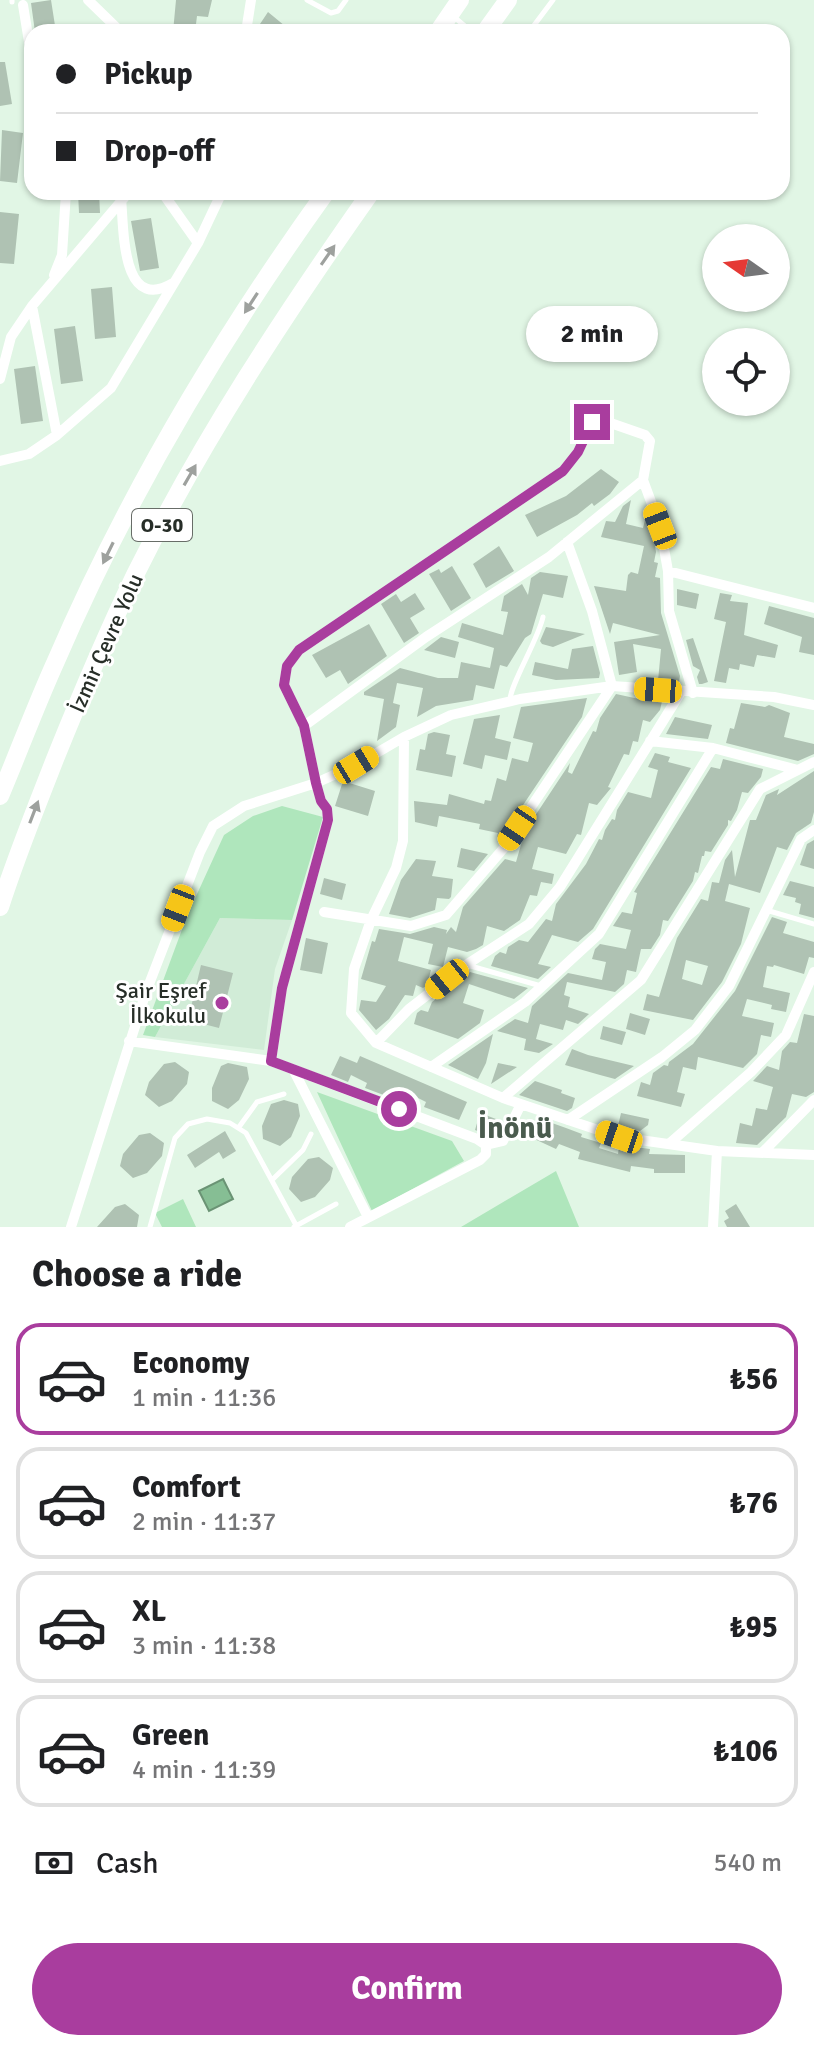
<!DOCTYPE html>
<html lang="en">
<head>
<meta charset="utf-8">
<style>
  body { margin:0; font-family:Signika,sans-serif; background:#f6f6f6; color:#202124; height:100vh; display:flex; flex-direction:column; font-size:30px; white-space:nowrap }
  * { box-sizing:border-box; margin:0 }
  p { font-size:26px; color:#757577 }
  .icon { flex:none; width:44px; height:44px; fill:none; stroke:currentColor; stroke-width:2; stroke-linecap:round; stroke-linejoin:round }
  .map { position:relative; height:1227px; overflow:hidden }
  .sheet { display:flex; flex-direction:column; background:#fff; flex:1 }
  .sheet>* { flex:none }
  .hud { position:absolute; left:24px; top:24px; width:766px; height:176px; border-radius:24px; box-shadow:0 2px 6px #0004; display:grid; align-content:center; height:176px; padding:0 32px; background:#fff }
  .needle { width:52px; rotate:284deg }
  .fabs { position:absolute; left:702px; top:224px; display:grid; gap:16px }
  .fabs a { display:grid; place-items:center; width:88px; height:88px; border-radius:50%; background:#fff; box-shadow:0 2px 6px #0004; font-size:40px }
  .end { position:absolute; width:36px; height:36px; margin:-18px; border:10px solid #a93d9e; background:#fff; box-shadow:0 0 0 4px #fff }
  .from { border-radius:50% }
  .bubble { position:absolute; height:56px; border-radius:28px; background:#fff; box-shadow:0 2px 6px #0004; font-size:26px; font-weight:800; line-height:56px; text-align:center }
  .car { position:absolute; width:24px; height:48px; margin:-24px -12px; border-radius:10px; box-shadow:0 0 6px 2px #0007; background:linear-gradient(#f5c518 24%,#345 0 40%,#f5c518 0 76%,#345 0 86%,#f5c518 0) }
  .hud b { display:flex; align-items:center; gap:28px; height:76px; font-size:30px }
  .hud b+b { border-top:2px solid #e0e0e0 }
  .hud i { width:20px; height:20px; background:#202124 }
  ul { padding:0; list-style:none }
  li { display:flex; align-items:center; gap:24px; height:112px; margin:0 16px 12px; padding:0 16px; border:4px solid #e0e0e0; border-radius:24px }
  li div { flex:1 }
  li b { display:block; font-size:30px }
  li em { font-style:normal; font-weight:800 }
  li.selected { border-color:#a93d9e }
  li>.icon { width:72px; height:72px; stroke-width:1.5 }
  h2 { padding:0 32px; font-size:36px; line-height:96px }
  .pay { display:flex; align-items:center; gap:20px; height:88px; padding:0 32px; font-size:30px }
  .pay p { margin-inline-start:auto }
  .button { display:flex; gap:16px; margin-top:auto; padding:16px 32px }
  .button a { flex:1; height:92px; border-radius:48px; background:#a93d9e; color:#fff; font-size:32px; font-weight:800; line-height:92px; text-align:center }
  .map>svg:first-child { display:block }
  .built { fill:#d1ecd7 }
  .green { fill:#afe6bc }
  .water { fill:#86be94; stroke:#6a9374; stroke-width:2 }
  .building { fill:#afc2b3; fill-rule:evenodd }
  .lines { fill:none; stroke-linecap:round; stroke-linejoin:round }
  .lane { stroke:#fff; stroke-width:5 }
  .street { stroke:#fff; stroke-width:10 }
  .highway { stroke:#fff; stroke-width:18 }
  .oneway { fill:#9ea19e }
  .route { stroke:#a93d9e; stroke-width:10 }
  .poi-dot { fill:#a93d9e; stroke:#fff; stroke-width:3 }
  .labels { text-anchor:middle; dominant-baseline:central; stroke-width:6; stroke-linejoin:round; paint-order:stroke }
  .shield { fill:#fff; stroke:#686d68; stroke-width:2 }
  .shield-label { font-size:20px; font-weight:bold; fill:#272e28 }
  .street-label { font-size:22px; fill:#272e28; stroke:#fff }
  .poi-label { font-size:22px; fill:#272e28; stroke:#fff; text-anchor:end }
  .district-label { font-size:30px; font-weight:bold; fill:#4a5b4e; stroke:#fff }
</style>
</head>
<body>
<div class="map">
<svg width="814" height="1227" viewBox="0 0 814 1227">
  <rect width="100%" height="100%" fill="#e1f6e5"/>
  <path class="built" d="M220 918 292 920 275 969 264 1050 155 1037Z"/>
  <path class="green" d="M282 806 323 817 292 920 220 918 155 1037 143 1035 187 916 224 835 253 816Z
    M317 1092 452 1141 464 1161 372 1211Z
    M556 1171 579 1227H461Z
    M183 1199 196 1227H162L155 1213Z"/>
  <path class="water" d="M223 1179 233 1199 209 1211 199 1191Z"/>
  <path class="building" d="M51 0 56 32H35L31 3Z
    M176 0H212L208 17 197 16 195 32H173Z
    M268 12 285 26 282 32H266L258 27Z
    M0 62H5L12 104 0 106Z
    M2 130 23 133 17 183 0 181Z
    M78 192H99L100 213H79Z
    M0 212 19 214 14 264 0 263Z
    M151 218 159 268 140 271 131 221Z
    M112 287 116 337 95 339 91 289Z
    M75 326 83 381 61 384 54 329Z
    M35 366 43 421 21 424 14 369Z
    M601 469 619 482 610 494 594 506 592 503 577 515 537 537 525 515 566 496Z
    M631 500 626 524 643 528 645 520 650 522 652 528 656 552 654 562 658 563 655 577 660 578 661 613 680 676 679 682 658 681 661 649 633 644 637 672 619 675 614 642 660 635 613 623 610 634 594 586 626 591 628 575 631 572 638 574 644 546 601 537 606 521 615 522 623 506Z
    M499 546 514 571 486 588 473 564Z
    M452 566 471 598 451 611 429 574 439 569 441 573Z
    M540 572 568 576 563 598 543 594 531 634 525 638 507 667 500 665 494 689 476 685 473 700 436 706 417 717 423 688 397 683 393 703 400 705 396 727 377 741 384 699 364 695V692L400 668 438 678H458L461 662 490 668 494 648 458 637 462 623 503 635 508 612 501 611 504 596 522 584 528 595 531 578Z
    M677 589 699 594 696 609 677 605Z
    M415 593 425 609 410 618 419 633 404 643 381 604 396 594 401 602Z
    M720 593 732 595 730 601 748 603 744 635 778 645 775 658 757 655 754 667 740 664 739 670 729 668 726 683 714 681 726 622 714 619Z
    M769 606 814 618V655L799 652 802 637 764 624Z
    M369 624 387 656 348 684 340 670 326 678 312 655Z
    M546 627 585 634 553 647 542 644 540 641Z
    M441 637 459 642 455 658 424 650Z
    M693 638 708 682 702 684H699L697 677 700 670 693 666 686 640Z
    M593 646 600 673 599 678 556 680 532 675 535 662 568 669 572 649Z
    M616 694 639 699 640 696 663 697 660 710 650 722 643 720 638 742 633 741 629 755 624 754 608 787 611 788 597 805 589 803 581 835 577 834 566 854 538 847 532 869 554 874 552 884 541 882 537 896 530 895 520 920 504 931 487 926 483 945 476 949 467 952 448 947 443 967 428 964 433 944 404 937 398 961 431 970 427 985 423 988 416 985 413 996 405 995 389 1019 376 1030 359 1010 361 1000 376 1002 386 986 361 979 372 941 375 942 379 929 410 934 434 927 447 930 446 934 451 927 456 932 463 907 505 859 516 862 525 831 570 763 568 772 572 774 593 731 596 732 600 718Z
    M587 698 582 717 501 838 497 837 498 833 479 829 480 824 439 816 437 827 415 822 414 801 447 805 449 794 484 804 485 800 491 801 497 778 506 781 512 758 528 762 533 743 513 738 521 707Z
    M741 703 765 707 769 705 790 713 784 737 814 744V754L798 761 726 743 730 728 734 729Z
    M500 715 495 738 511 742 507 760 485 755 482 769 463 764 474 719Z
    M675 717 712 725 708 739 666 734Z
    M434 732 450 735 446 754 456 756 452 777 416 770 420 749 425 750 428 734Z
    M655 753 670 757 668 762 691 768 593 929 578 942 552 935 538 964 551 967 538 979 491 966 495 956 500 952 506 954 508 947 519 940 528 942 546 919 552 921 556 904 586 864 599 839 602 840 605 830 612 819 615 820 617 810 628 792 651 798 658 770 648 767Z
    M723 759 763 769 761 777 748 793 742 792 737 810 731 821 728 820V825L711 852 705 851 704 856H702L698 873 695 872 693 881 668 921 663 920 660 935 651 949H641L636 972 627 970 624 984 615 992 567 982 564 995 570 997 568 1007 589 1014 578 1024 566 1020 563 1030 540 1024 536 1039 553 1044 539 1053 524 1050 526 1039 497 1031 515 1019 528 1023 532 1006 568 973 602 980 606 962 592 959 595 949 600 944 626 949 631 930 613 926 622 912 632 914 637 893 634 892 711 767 720 769Z
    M814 771V812L811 823 796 833 787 850 777 847 760 893 729 884 725 901 750 908 741 944 722 982 693 1020 643 1010 647 994 659 997 677 938 701 899 708 901 712 882 719 883 725 860 732 850 735 877 750 820H756L766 795 779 789 777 795ZM686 960 708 966 702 985 682 979Z
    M343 781 375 791 368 816 335 806Z
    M814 840V869L800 865 807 844Z
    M461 848 488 854 474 871 457 867Z
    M416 859 436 861 432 876 453 879 451 897 449 899 437 898 435 910 410 918 389 914 401 880Z
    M324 878 346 884 342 900 320 894Z
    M790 881 814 887V918L799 914 801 904 795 902 796 898 783 895Z
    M772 917 787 922 783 933 814 942V958L809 957 804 974 774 965 773 967 767 966 763 987 790 993 786 1012 771 1009 772 1005 747 999 742 1016 774 1023 771 1037 761 1035 757 1054 743 1068 698 1057 696 1070 683 1067 677 1092 685 1094 681 1107 637 1096 641 1082 650 1085 653 1073 664 1065 668 1066 669 1062 693 1044 735 991Z
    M306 938 328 943 322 974 300 970Z
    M201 965 233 973 219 1028 188 1020Z
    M470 972 528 988 514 999 469 984 463 1003 484 1010 480 1023 458 1039 414 1024 417 1013 421 1010 428 1012 432 1002Z
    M630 1013 650 1019 645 1035 626 1029Z
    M804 1014 814 1016V1092L806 1097 792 1094 786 1117 757 1145 736 1143 740 1123 752 1126 756 1108 767 1110 773 1087 753 1081 767 1066 779 1070 782 1051 790 1042 797 1043Z
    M603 1026 626 1032 622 1045 600 1039Z
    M493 1034 486 1063 478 1079 448 1065Z
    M572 1049 588 1055 634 1066 615 1079 600 1075 565 1065Z
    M340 1056 357 1063 360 1056 467 1102 459 1120 424 1107 426 1102 410 1094 405 1103 365 1088 367 1083 351 1075 348 1082 331 1075Z
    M175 1062 189 1072 187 1084 172 1101 159 1107 145 1095 149 1082 164 1064Z
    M228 1063 247 1067 249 1079 239 1100 228 1109 212 1101V1088L221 1066Z
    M498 1063 517 1067 491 1084Z
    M535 1081 562 1090 561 1093 575 1098 572 1108 567 1111 519 1095Z
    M284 1100 298 1104 300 1116 291 1137 280 1146 263 1139 262 1126 271 1104Z
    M480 1113 496 1119 491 1136 475 1130Z
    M621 1113 649 1119 648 1125 640 1131 618 1126Z
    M536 1120 550 1128 552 1123 566 1128 582 1134 581 1137 601 1143 599 1148 618 1154 619 1145 650 1149 649 1154 685 1155V1173H654V1169L631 1166 630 1172 578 1159 580 1152 559 1144 556 1149 528 1136Z
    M225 1131 236 1151 223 1159 219 1152 195 1168 187 1155Z
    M150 1133 164 1143 162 1156 147 1173 133 1178 120 1166 123 1154 139 1135Z
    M319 1157 333 1168 330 1180 315 1197 301 1202 289 1189 292 1177 308 1159Z
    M125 1204 139 1215 137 1227H97L115 1207Z
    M736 1204 750 1227H727L724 1221 729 1218 725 1211Z"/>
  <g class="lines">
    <path class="lane" d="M12 0V2
      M307 0 331 13 338 11 346 0
      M454 17 472 32
      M529 32 553 0
      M510 700C510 685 538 640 543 617
      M766 910 814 924
      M467 965 541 986
      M239 1127 257 1102 284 1094
      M272 1180 303 1150 311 1134
      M150 1227 175 1138 188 1124 207 1119 230 1123 246 1133 297 1227
      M294 1227 336 1204"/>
    <path class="street" d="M88 0 121 32
      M23 5 29 42 32 47
      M246 32 251 0
      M162 192 198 243
      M121 198C124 229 121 314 173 283
      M54 275 62 255 66 192
      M32 306 57 435
      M0 379 11 337 32 306 129 192
      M0 461 29 454 57 435 111 388 198 243 222 192
      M668 571 814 608
      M304 726 426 637 549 557 643 480
      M650 741 713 748 798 770
      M324 912 411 926 446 915 503 849 612 686 592 611 567 542
      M129 1041 271 1061 477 1139 486 1145V1154L480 1160 350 1227
      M376 1043 409 1009 466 965 529 924 560 887 681 692
      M271 1061 282 988 328 820 327 809 321 801 316 783 304 726 284 685 287 666 299 650 563 471 578 452 592 422 599 419 645 435 650 441 643 480 660 526 668 571 669 611 693 693
      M431 1067 525 1002 599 934 713 748
      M293 1069 368 1217
      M503 1098 641 980 760 789 814 762
      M568 1120 662 1057 695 1030 729 986 801 839 814 830
      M670 1143 751 1072 786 1035 814 972
      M486 1145 503 1141 521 1104
      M717 1151 814 1155
      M763 1152 814 1100
      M71 1227 146 992 200 852 213 826 244 806 316 783 356 765 404 737
      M713 1227 717 1151 619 1137 503 1098 376 1043 351 1013 354 969 371 920 396 868 403 841 404 737 451 715 520 699 612 686 774 697 814 705"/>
    <path class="highway" d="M438 32 460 0
      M485 32 508 0
      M0 796C19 751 36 705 56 661 127 496 221 338 326 192
      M0 907C16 857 36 808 55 759 80 697 106 635 135 575 202 440 285 314 371 192"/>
  </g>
  <defs><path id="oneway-solid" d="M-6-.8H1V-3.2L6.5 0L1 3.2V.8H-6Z" transform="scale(2)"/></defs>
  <g class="oneway">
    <use href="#oneway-solid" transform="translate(328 255) rotate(-55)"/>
    <use href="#oneway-solid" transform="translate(251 303) rotate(123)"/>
    <use href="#oneway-solid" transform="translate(190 475) rotate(-60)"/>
    <use href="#oneway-solid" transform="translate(108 553) rotate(116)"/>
    <use href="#oneway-solid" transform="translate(34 812) rotate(-69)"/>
  </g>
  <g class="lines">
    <path class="route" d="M399 1109 271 1061 282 988 328 820 327 809 321 801 316 783 304 726 284 685 287 666 299 650 563 471 578 452 592 422"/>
  </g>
  <circle class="poi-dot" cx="222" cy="1003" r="8"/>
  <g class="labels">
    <rect class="shield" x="132" y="509" width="60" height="32" rx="6"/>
    <g class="shield-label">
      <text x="162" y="525">O-30</text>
    </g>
    <g class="street-label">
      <text transform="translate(106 643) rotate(-66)">İzmir Çevre Yolu</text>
    </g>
    <g class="poi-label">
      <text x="206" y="990">Şair Eşref<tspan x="206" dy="25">İlkokulu</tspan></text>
    </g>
    <g class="district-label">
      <text x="515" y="1128">İnönü</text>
    </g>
  </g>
</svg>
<div class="fabs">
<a><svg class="needle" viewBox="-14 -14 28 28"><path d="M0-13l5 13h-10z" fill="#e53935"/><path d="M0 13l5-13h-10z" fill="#757577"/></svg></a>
<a><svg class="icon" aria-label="locate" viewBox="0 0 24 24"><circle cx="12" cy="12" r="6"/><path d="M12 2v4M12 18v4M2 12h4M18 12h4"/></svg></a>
</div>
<i class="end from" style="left:399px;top:1109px"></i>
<i class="end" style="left:592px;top:422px"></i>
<div class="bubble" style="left:526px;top:306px;width:132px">2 min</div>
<i class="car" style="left:660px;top:526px;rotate:339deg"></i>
<i class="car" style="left:658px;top:690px;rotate:274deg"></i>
<i class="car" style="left:356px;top:765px;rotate:59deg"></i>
<i class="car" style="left:517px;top:828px;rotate:214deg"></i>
<i class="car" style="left:178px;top:908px;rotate:201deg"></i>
<i class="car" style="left:447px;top:979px;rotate:231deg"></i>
<i class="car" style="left:619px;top:1137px;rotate:289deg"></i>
<div class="hud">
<b><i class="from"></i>Pickup</b>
<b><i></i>Drop-off</b>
</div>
</div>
<section class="sheet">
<h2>Choose a ride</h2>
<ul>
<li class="selected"><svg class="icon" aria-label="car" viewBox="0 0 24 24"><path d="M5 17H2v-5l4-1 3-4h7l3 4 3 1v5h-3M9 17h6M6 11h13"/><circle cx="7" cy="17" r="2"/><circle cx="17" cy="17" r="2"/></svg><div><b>Economy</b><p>1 min · 11:36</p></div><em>₺56</em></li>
<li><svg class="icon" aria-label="car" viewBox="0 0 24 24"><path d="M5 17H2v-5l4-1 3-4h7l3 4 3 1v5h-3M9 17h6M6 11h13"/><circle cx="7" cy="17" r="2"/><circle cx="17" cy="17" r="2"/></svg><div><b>Comfort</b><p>2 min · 11:37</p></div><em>₺76</em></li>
<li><svg class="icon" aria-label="car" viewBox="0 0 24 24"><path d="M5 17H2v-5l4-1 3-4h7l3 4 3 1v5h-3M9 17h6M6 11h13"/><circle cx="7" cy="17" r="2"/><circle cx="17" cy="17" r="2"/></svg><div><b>XL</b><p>3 min · 11:38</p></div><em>₺95</em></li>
<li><svg class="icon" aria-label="car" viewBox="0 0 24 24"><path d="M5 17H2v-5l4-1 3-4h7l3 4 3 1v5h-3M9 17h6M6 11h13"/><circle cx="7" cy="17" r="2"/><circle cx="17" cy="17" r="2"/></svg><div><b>Green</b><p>4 min · 11:39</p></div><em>₺106</em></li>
</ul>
<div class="pay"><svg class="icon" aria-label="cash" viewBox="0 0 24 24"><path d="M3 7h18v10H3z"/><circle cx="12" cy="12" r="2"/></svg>Cash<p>540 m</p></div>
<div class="button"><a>Confirm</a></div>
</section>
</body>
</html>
